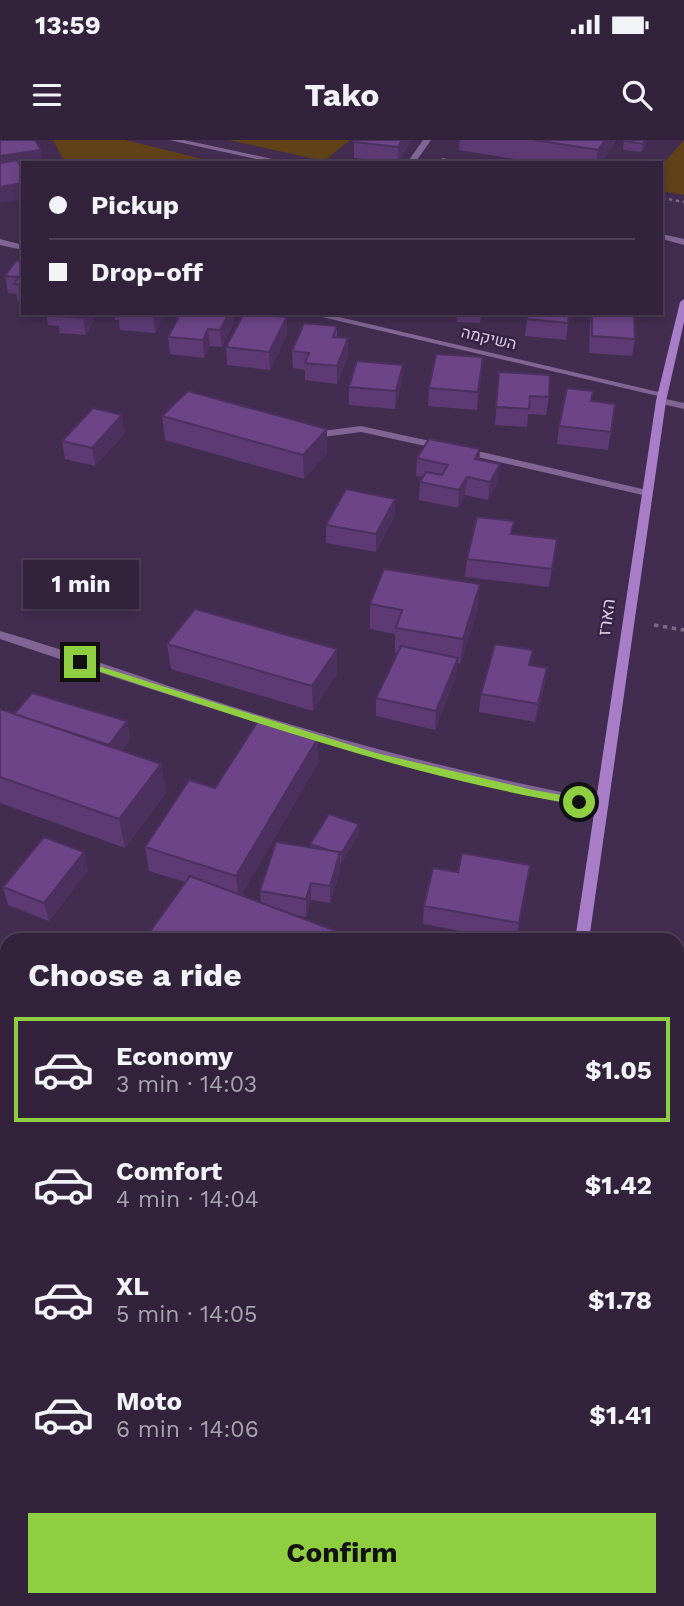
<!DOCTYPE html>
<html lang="en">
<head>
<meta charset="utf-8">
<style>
  body { margin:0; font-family:"Work Sans",Heebo,sans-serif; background:#3a2a43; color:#f1f3f6; height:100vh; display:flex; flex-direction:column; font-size:26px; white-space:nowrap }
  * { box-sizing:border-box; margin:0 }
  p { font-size:23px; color:#a8a4af }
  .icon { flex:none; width:38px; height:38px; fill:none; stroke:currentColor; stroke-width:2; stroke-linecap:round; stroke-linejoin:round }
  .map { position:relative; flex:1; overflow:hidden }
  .panel { position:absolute; left:0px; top:793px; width:684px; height:674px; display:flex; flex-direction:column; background:#32223c; border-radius:21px 21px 0 0; box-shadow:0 4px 10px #0003,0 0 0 2px #4d3f56 }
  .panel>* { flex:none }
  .top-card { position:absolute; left:21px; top:21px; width:642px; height:154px; border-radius:0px; box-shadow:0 4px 10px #0003,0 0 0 2px #4d3f56; display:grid; align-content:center; height:154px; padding:0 28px; background:#32223c }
  .end { position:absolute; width:32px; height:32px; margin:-16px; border:9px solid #8fcd41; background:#111; box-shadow:0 0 0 4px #111 }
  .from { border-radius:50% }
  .bubble { position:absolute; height:49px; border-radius:0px; background:#32223c; box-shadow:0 4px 10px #0003,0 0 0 2px #4d3f56; font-size:23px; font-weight:700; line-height:49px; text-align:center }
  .top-card b { display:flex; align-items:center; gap:24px; height:66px; font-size:26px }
  .top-card b+b { border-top:2px solid #4d3f56 }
  .top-card i { width:18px; height:18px; background:#f1f3f6 }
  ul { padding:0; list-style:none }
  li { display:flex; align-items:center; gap:21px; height:105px; margin:0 14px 10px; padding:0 14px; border:4px solid transparent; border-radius:0px }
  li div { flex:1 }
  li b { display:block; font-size:26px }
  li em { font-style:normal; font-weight:700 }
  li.active { border-color:#8fcd41 }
  li>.icon { width:63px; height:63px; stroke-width:1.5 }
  h2 { padding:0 28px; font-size:32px; line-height:84px }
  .action { display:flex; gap:14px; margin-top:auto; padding:14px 28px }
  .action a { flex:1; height:80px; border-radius:0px; background:#8fcd41; color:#111; font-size:28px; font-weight:700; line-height:80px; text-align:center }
  .status { display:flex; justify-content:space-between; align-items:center; height:49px; padding:0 35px; background:#32223c; direction:ltr }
  .status svg { height:19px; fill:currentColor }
  header { display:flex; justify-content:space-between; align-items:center; height:91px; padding:0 28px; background:#32223c; font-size:32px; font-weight:700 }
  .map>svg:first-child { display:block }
  .green { fill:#614118 }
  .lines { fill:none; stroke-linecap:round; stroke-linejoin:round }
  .path-far2 { stroke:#7b6987; stroke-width:2.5; stroke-dasharray:3.5 3.5; stroke-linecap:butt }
  .path-far1 { stroke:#7b6987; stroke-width:3.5; stroke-dasharray:4.5 4.5; stroke-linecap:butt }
  .path { stroke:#7b6987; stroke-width:5; stroke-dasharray:7 7; stroke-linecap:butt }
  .lane { fill:#816594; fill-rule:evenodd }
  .street { fill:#816594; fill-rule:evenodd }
  .secondary { fill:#a97ec8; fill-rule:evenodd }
  .wall { fill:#5d3a74 }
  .shaded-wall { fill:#4c305e }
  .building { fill:#6c4487; stroke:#4c305e; stroke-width:2 }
  .route { fill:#8fcd41 }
  .labels { text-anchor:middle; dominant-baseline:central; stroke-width:5; stroke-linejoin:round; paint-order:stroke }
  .far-street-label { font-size:16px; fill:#dcd0e6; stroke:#372345 }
  .street-label { font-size:18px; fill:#dcd0e6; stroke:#372345 }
</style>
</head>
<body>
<div class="status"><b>13:59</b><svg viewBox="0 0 49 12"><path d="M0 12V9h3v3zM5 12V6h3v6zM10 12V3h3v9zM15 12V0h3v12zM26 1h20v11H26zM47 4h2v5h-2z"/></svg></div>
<header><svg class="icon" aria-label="menu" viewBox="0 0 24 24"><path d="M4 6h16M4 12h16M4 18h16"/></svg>Tako<svg class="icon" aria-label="search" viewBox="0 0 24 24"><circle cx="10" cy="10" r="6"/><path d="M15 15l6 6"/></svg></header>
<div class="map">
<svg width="684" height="1466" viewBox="0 0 684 1466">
  <rect width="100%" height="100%" fill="#422d50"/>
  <path class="green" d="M53 0H125L211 21 65 23Z
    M229 0H350L324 21Z
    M684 0V55L662 51V25Z"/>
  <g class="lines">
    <path class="path-far2" d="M442 19 464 23
      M662 58 684 62"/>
    <path class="path-far1" d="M654 485 684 490"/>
    <path class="path" d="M522 1460 536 1466"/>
    <path class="lane" d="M423 0H431L415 23H407Z
      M661 258 684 263V269L658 263 656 261Z
      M361 286 444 304 449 307 444 310 361 292 315 298 310 295 315 292Z
      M464 308 647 350 652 353 647 356 460 313 459 311Z
      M0 491C76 513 151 541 227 565 350 604 475 636 602 660L609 665 602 670C394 631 200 566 0 499Z
      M7 813V826L0 829V816Z"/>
    <path class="street" d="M169 0H184L291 23H274Z
      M662 94 684 99V105L662 99Z
      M0 99 23 105V110L0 105Z
      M305 173H322L667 254 662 257Z"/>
    <path class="secondary" d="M684 159V182L666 261 589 800H575L656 261 680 162Z
      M477 1460H497L496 1466H476Z"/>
  </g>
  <path class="wall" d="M411 0 398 23 354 18V2Z
    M460 0H616L601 23H540L459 10Z
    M646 0 645 6 641 12 623 10 624 1Z
    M23 121V162H18L16 154 8 153 5 136Z
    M46 173H97L86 195 60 193 59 186 48 185Z
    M114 173H164L155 193 120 190 119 180H115Z
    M181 173H233L234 182 222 207 210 206 204 218 170 214 168 197Z
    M457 173H505L504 176 481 175 480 183 457 182Z
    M528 173H569L566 200 525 196Z
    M591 173H634L635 199 632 216 589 213 590 184Z
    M337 186V197L348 215 337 244 305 240V230L293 228 292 211Z
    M287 194 270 230 227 225 226 207Z
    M483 217 477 270 428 266 429 248Z
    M499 232 549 257 546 275 528 274 527 287 495 285Z
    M402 242 395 269 349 265V247Z
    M592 261 615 264 608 310 557 304 559 286Z
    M162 276 327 289V313L304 339 165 300Z
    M125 293 95 326 65 319 62 301Z
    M417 318 479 320 498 342 488 360 465 355 458 368 419 360 420 342 423 337 416 336Z
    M395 359 394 377 376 412 326 403V385Z
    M512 394 557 399 549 447 465 437 467 419Z
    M370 464 478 469 460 524 457 523 456 536 435 590 376 576V558L397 513H395V494L370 489Z
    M167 504 337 509V534L313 571 171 529Z
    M531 526 547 528 544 547 535 582 479 572 481 554Z
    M0 569 14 574 127 581 130 599 122 610 161 624 166 653 125 708 0 663Z
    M318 598V623L241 755 261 763 260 751 310 708V704L359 684V693L341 724 340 723V730L330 763 311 760 306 777 291 774 149 731 145 707 215 648Z
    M530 725 516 800H510L423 784 424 766 458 732Z
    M88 730 49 781 8 765 3 747Z
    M677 916 684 918V1007L677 1005Z
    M7 1081V1208L0 1203V1093Z
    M677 1239 684 1240V1333L677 1332Z"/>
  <path class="shaded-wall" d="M402 0H411L398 23V7Z
    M605 0H616L601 23H596L598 10Z
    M645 0H646L645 6 641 12 643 4Z
    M41 10 43 23H23V29L0 32V16Z
    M23 43V60L0 63V47Z
    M85 173H97L86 195 83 178Z
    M154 173H164L155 193 153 175Z
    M229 173H233L234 182 222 207 220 190Z
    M287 177V194L270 230 269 212Z
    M208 189 210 206 204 218 203 200Z
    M348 198V215L337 244V226Z
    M483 217 482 235 477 270 478 252Z
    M403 225 402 242 395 269 396 251Z
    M122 275 125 293 95 326 92 308Z
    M327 289V313L304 339 303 315Z
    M480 309 479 327 475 319Z
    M500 324 498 342 488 360 490 342Z
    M467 337 465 355 458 368 459 350Z
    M395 359 394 377 376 412V394Z
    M480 444 478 469 460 524 463 499Z
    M337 509V534L313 571 312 546Z
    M458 518 456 536 435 590 436 571Z
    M547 528 544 547 535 582 538 564Z
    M127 581 130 599 113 623 109 605Z
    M318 598V623L239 760 236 736Z
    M161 624 166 653 125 708 119 679Z
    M359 684V693L341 724V714Z
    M84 712 88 730 49 781 44 763Z
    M340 712V730L330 763V746Z
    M311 743V760L306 777V759Z
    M195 1460H204L201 1466H192Z"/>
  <path class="building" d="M0 0H35L41 10 0 16Z
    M355 0H402L398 7 354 2Z
    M535 0H605L598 10Z
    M625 0H645L643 4 624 1Z
    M17 20 23 30V43L0 47V23Z
    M215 20 227 23H213Z
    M16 121H23V145L14 144 19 137 5 136Z
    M59 173H85L83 178 57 176Z
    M119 173H154L153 175Z
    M181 173H229L220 190 208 189 203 200 168 197Z
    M244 173 287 177 269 212 226 207Z
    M528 173H569L568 183 527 179Z
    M592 173H634L635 199 592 196Z
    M304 183 337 186 333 197 348 198 337 226 305 223 309 213 292 211Z
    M436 214 483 217 478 252 429 248Z
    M357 221 403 225 396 251 349 247Z
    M499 232 550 235 549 257 530 256 529 269 496 267Z
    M567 248 593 251 591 261 615 264 611 292 559 286Z
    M188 251 327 289 303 315 162 276Z
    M93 268 122 275 92 308 62 301Z
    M429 299 480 309 475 319 500 324 490 342 467 337 459 350 420 342 426 332 442 335 448 325 417 318Z
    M346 349 395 359 376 394 326 385Z
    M477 377 514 381 511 394 557 399 552 429 467 419Z
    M384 429 480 444 463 499 396 488 402 470 370 464Z
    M195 469 337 509 312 546 167 504Z
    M495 504 533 510 529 525 547 528 538 564 481 554Z
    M401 506 458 518 436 571 376 558Z
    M32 553 127 581 109 605 14 574Z
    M0 569 161 624 119 679 0 637Z
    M258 581 318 598 236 736 145 707 189 640 215 648Z
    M329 674 359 684 341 714H339L340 712 331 711 310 704Z
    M44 697 84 712 44 763 3 747Z
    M276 702 340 712 330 746 311 743 306 759 260 751Z
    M462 713 530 725 519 783 424 766 433 728 458 732Z
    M190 736 360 800H144Z
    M677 916 684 918V989L677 987Z
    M7 1081V1197L0 1192V1093Z
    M677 1239 684 1240V1320L677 1319Z
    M47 1460H195L192 1466H44Z"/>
  <path class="route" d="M76 519 376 613 533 650 579 658 584 662 579 665C407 637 242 577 76 524Z"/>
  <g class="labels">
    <g class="far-street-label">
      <text transform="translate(489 198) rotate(13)">השיקמה</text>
    </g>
    <g class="street-label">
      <text transform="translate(606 477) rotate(-82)">הארז</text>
    </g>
  </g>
</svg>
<i class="end from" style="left:579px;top:662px"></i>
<i class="end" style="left:80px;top:522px"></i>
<div class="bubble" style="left:23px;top:420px;width:116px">1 min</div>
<div class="top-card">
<b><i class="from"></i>Pickup</b>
<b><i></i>Drop-off</b>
</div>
<section class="panel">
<h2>Choose a ride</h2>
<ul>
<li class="active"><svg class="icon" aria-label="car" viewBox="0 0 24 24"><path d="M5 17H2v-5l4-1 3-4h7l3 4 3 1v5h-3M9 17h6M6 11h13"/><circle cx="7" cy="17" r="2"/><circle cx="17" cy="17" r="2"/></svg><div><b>Economy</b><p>3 min · 14:03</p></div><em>$1.05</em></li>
<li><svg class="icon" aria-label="car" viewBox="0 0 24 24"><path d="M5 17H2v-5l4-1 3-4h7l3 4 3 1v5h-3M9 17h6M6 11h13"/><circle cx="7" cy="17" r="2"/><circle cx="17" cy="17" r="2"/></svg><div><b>Comfort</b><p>4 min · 14:04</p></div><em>$1.42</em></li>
<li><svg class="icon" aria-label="car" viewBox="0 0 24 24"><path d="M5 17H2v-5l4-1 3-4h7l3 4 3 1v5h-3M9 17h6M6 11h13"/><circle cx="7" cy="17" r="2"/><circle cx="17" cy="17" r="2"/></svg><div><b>XL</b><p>5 min · 14:05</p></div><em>$1.78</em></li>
<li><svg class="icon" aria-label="car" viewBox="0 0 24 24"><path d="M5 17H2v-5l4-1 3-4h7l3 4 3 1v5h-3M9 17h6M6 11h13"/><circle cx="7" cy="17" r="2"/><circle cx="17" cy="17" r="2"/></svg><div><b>Moto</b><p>6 min · 14:06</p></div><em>$1.41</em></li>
</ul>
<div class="action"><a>Confirm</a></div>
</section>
</div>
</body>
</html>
